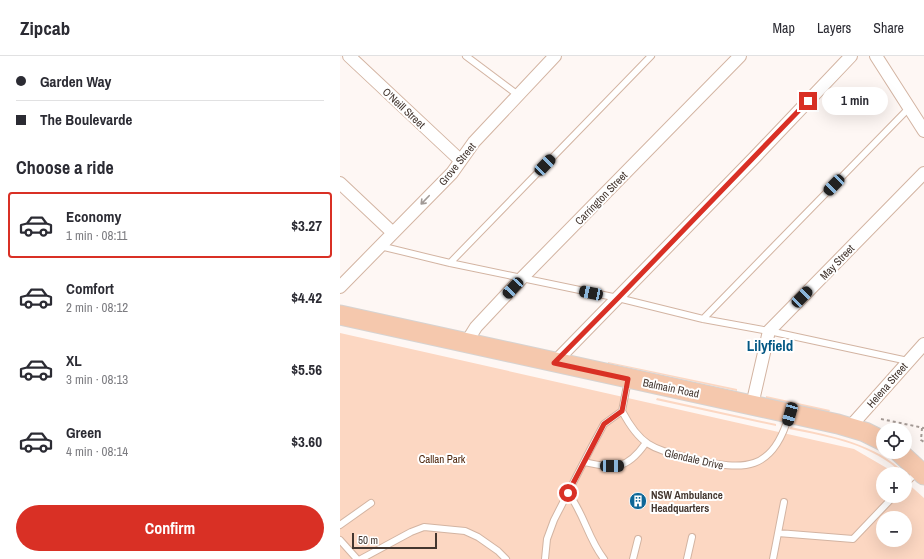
<!DOCTYPE html>
<html lang="en">
<head>
<meta charset="utf-8">
<style>
  body { margin:0; font-family:"Archivo Narrow",sans-serif; background:#f2f2f3; color:#2b2b33; height:100vh; display:flex; flex-direction:column; font-size:15px; white-space:nowrap }
  * { box-sizing:border-box; margin:0 }
  p { font-size:13px; color:#7c7c81 }
  .icon { flex:none; width:22px; height:22px; fill:none; stroke:currentColor; stroke-width:2; stroke-linecap:round; stroke-linejoin:round }
  .map { position:relative; flex:1; overflow:hidden }
  .details { display:flex; flex-direction:column; background:#fff; width:340px }
  .details>* { flex:none }
  .top-card { display:grid; align-content:center; height:88px; padding:0 16px; background:#fff }
  .fabs { position:absolute; left:536px; top:367px; display:grid; gap:8px }
  .fabs a { display:grid; place-items:center; width:36px; height:36px; border-radius:50%; background:#fff; box-shadow:0 4px 16px #0002; font-size:20px }
  .scale { position:absolute; left:12px; bottom:10px; width:85px; box-sizing:border-box; padding-left:4px; border:2px solid #43362f; border-top:0; font-size:11px; line-height:14px; white-space:nowrap; color:#43362f; -webkit-text-stroke:3px #fff; paint-order:stroke }
  .end { position:absolute; width:18px; height:18px; margin:-9px; border:5px solid #d93025; background:#fff; box-shadow:0 0 0 2px #fff }
  .from { border-radius:50% }
  .bubble { position:absolute; height:28px; border-radius:14px; background:#fff; box-shadow:0 4px 16px #0002; font-size:13px; font-weight:800; line-height:28px; text-align:center }
  .car { position:absolute; width:12px; height:24px; margin:-12px -6px; border-radius:5px; box-shadow:0 0 3px 1px #0007; background:linear-gradient(#222 24%,#8ab4d8 0 40%,#222 0 76%,#8ab4d8 0 86%,#222 0) }
  .top-card b { display:flex; align-items:center; gap:14px; height:38px; font-size:15px }
  .top-card b+b { border-top:1px solid #e1e1e2 }
  .top-card i { width:10px; height:10px; background:#2b2b33 }
  ul { padding:0; list-style:none }
  li { display:flex; align-items:center; gap:12px; height:66px; margin:0 8px 6px; padding:0 8px; border:2px solid transparent; border-radius:4px }
  li div { flex:1 }
  li b { display:block; font-size:15px }
  li em { font-style:normal; font-weight:800 }
  li.active { border-color:#d93025 }
  li>.icon { width:36px; height:36px; stroke-width:1.5 }
  h2 { padding:0 16px; font-size:18px; line-height:48px }
  .button { display:flex; gap:8px; margin-top:auto; padding:8px 16px }
  .button a { flex:1; height:46px; border-radius:24px; background:#d93025; color:#fff; font-size:16px; font-weight:800; line-height:46px; text-align:center }
  header { display:flex; align-items:center; gap:24px; box-sizing:border-box; height:56px; padding:0 20px; background:#fff; border-bottom:1px solid #e1e1e2 }
  header strong { font-size:19px }
  nav { display:flex; gap:22px; margin-inline-start:auto; font-size:14px }
  main { display:flex; flex:1; min-height:0 }
  .map>svg:first-child { display:block }
  .green { fill:#fcd7c2; fill-rule:evenodd }
  .lines { fill:none; stroke-linecap:round; stroke-linejoin:round }
  .service-casing { stroke:#d3b4a2; stroke-width:8 }
  .minor-casing { stroke:#d3b4a2; stroke-width:14 }
  .primary-casing { stroke:#d6d3d1; stroke-width:21 }
  .path { stroke:#a49a95; stroke-width:2; stroke-dasharray:3 3; stroke-linecap:butt }
  .service { stroke:#fff; stroke-width:6 }
  .minor { stroke:#fff; stroke-width:12 }
  .primary { stroke:#f5c8ad; stroke-width:19 }
  .oneway { stroke:#a19a97 }
  .route { stroke:#d93025; stroke-width:5 }
  .labels { text-anchor:middle; dominant-baseline:central; stroke-width:4; stroke-linejoin:round; paint-order:stroke }
  .street-label { font-size:11px; fill:#43362f; stroke:#fff }
  .park-label { font-size:11px; fill:#4f270d; stroke:#fff }
  .poi-label { font-size:11px; font-weight:bold; fill:#43362f; stroke:#fff; text-anchor:start }
  .district-label { font-size:15px; font-weight:bold; fill:#045884; stroke:#fff }
</style>
</head>
<body>
<header>
<strong>Zipcab</strong>
<nav><a>Map</a><a>Layers</a><a>Share</a></nav>
</header>
<main>
<section class="details">
<div class="top-card">
<b><i class="from"></i>Garden Way</b>
<b><i></i>The Boulevarde</b>
</div>
<h2>Choose a ride</h2>
<ul>
<li class="active"><svg class="icon" aria-label="car" viewBox="0 0 24 24"><path d="M5 17H2v-5l4-1 3-4h7l3 4 3 1v5h-3M9 17h6M6 11h13"/><circle cx="7" cy="17" r="2"/><circle cx="17" cy="17" r="2"/></svg><div><b>Economy</b><p>1 min · 08:11</p></div><em>$3.27</em></li>
<li><svg class="icon" aria-label="car" viewBox="0 0 24 24"><path d="M5 17H2v-5l4-1 3-4h7l3 4 3 1v5h-3M9 17h6M6 11h13"/><circle cx="7" cy="17" r="2"/><circle cx="17" cy="17" r="2"/></svg><div><b>Comfort</b><p>2 min · 08:12</p></div><em>$4.42</em></li>
<li><svg class="icon" aria-label="car" viewBox="0 0 24 24"><path d="M5 17H2v-5l4-1 3-4h7l3 4 3 1v5h-3M9 17h6M6 11h13"/><circle cx="7" cy="17" r="2"/><circle cx="17" cy="17" r="2"/></svg><div><b>XL</b><p>3 min · 08:13</p></div><em>$5.56</em></li>
<li><svg class="icon" aria-label="car" viewBox="0 0 24 24"><path d="M5 17H2v-5l4-1 3-4h7l3 4 3 1v5h-3M9 17h6M6 11h13"/><circle cx="7" cy="17" r="2"/><circle cx="17" cy="17" r="2"/></svg><div><b>Green</b><p>4 min · 08:14</p></div><em>$3.60</em></li>
</ul>
<div class="button"><a>Confirm</a></div>
</section>
<div class="map">
<svg width="584" height="503" viewBox="0 0 584 503">
  <rect width="100%" height="100%" fill="#fef7f4"/>
  <path class="green" d="M0 277 514 393 557 418H543V440H565V425L584 442V503H0ZM543 462H565V484H543Z
    M268 306 397 333V335L268 307Z
    M426 340 490 354 489 356 426 342Z
    M317 342 436 368V370L316 344Z
    M451 371C492 380 535 387 566 418H563C532 388 490 381 449 373Z"/>
  <g class="lines">
    <defs>
      <path id="service" d="M126 0 178 39
        M40 190 110 207 278 242 363 263 429 275 568 305
        M110 207 311 0
        M363 263 570 51
        M288 324 282 355C302 393 315 393 354 403 404 415 433 416 449 359
        M244 406C274 412 286 415 305 388
        M565 428 578 415
        M228 437C244 457 248 483 264 503
        M0 469 31 447
        M438 477 513 483 554 440
        M0 484 17 503
        M21 503 71 476 84 471 125 475 138 481 158 495 166 503
        M205 503 207 483 214 464 251 392 264 368 282 355
        M293 503 298 483
        M347 503 352 481
        M433 503 444 446"/>
      <path id="minor" d="M9 0 120 104
        M536 0 584 75
        M0 127 53 177
        M0 231 112 117 134 86 215 0
        M126 287 136 271 182 222 400 0
        M214 307 415 101 511 0
        M412 349 429 275 584 117
        M510 371 584 288"/>
      <path id="primary" d="M0 259 498 368 525 376 543 385
        M559 396 584 419"/>
    </defs>
    <use href="#service" class="service-casing"/>
    <use href="#minor" class="minor-casing"/>
    <use href="#primary" class="primary-casing"/>
    <path class="path" d="M541 363 584 372
      M582 372 581 384 584 386"/>
    <use href="#service" class="service"/>
    <use href="#minor" class="minor"/>
    <use href="#primary" class="primary"/>
  </g>
  <defs><path id="oneway-shaft" d="M-6 0H5M1.5-3L5.5 0L1.5 3" fill="none" stroke-width="1.6" stroke-linecap="round" stroke-linejoin="round"/></defs>
  <use class="oneway" href="#oneway-shaft" transform="translate(85 144) rotate(134)"/>
  <g class="lines">
    <path class="route" d="M228 437 264 368 282 355 288 323 214 307 278 242 468 45"/>
  </g>
  <defs>
    <symbol id="building-disc" viewBox="-11 -11 22 22"><circle r="9.5" fill="#0f6797" stroke="#fff"/><path d="M-4-6H4V6H1V3H-1V6H-4ZM-2.5-4.3h1.7v1.8h-1.7ZM.8-4.3h1.7v1.8H.8ZM-2.5-1h1.7V.8h-1.7ZM.8-1h1.7V.8H.8Z" fill="#fff"/></symbol>
  </defs>
  <g fill-rule="evenodd">
    <use href="#building-disc" x="288" y="435" width="20" height="20"/>
  </g>
  <g class="labels">
    <g class="street-label">
      <text transform="translate(64 52) rotate(43)">O'Neill Street</text>
      <text transform="translate(117 108) rotate(-51)">Grove Street</text>
      <text transform="translate(261 142) rotate(-46)">Carrington Street</text>
      <text transform="translate(497 206) rotate(-46)">May Street</text>
      <text transform="translate(547 329) rotate(-49)">Helena Street</text>
      <text transform="translate(331 332) rotate(12)">Balmain Road</text>
      <text transform="translate(354 403) rotate(13)">Glendale Drive</text>
    </g>
    <g class="park-label">
      <text x="102" y="403">Callan Park</text>
    </g>
    <g class="poi-label">
      <text x="311" y="439">NSW Ambulance<tspan x="311" dy="13">Headquarters</tspan></text>
    </g>
    <g class="district-label">
      <text x="430" y="289">Lilyfield</text>
    </g>
  </g>
</svg>
<div class="fabs">
<a><svg class="icon" aria-label="locate" viewBox="0 0 24 24"><circle cx="12" cy="12" r="6"/><path d="M12 2v4M12 18v4M2 12h4M18 12h4"/></svg></a>
<a>+</a>
<a>−</a>
</div>
<div class="scale">50 m</div>
<i class="end from" style="left:228px;top:437px"></i>
<i class="end" style="left:468px;top:45px"></i>
<div class="bubble" style="left:482px;top:31px;width:66px">1 min</div>
<i class="car" style="left:205px;top:109px;rotate:44deg"></i>
<i class="car" style="left:494px;top:129px;rotate:224deg"></i>
<i class="car" style="left:173px;top:232px;rotate:223deg"></i>
<i class="car" style="left:251px;top:237px;rotate:282deg"></i>
<i class="car" style="left:462px;top:241px;rotate:44deg"></i>
<i class="car" style="left:450px;top:358px;rotate:196deg"></i>
<i class="car" style="left:272px;top:410px;rotate:90deg"></i>
</div>
</main>
</body>
</html>
